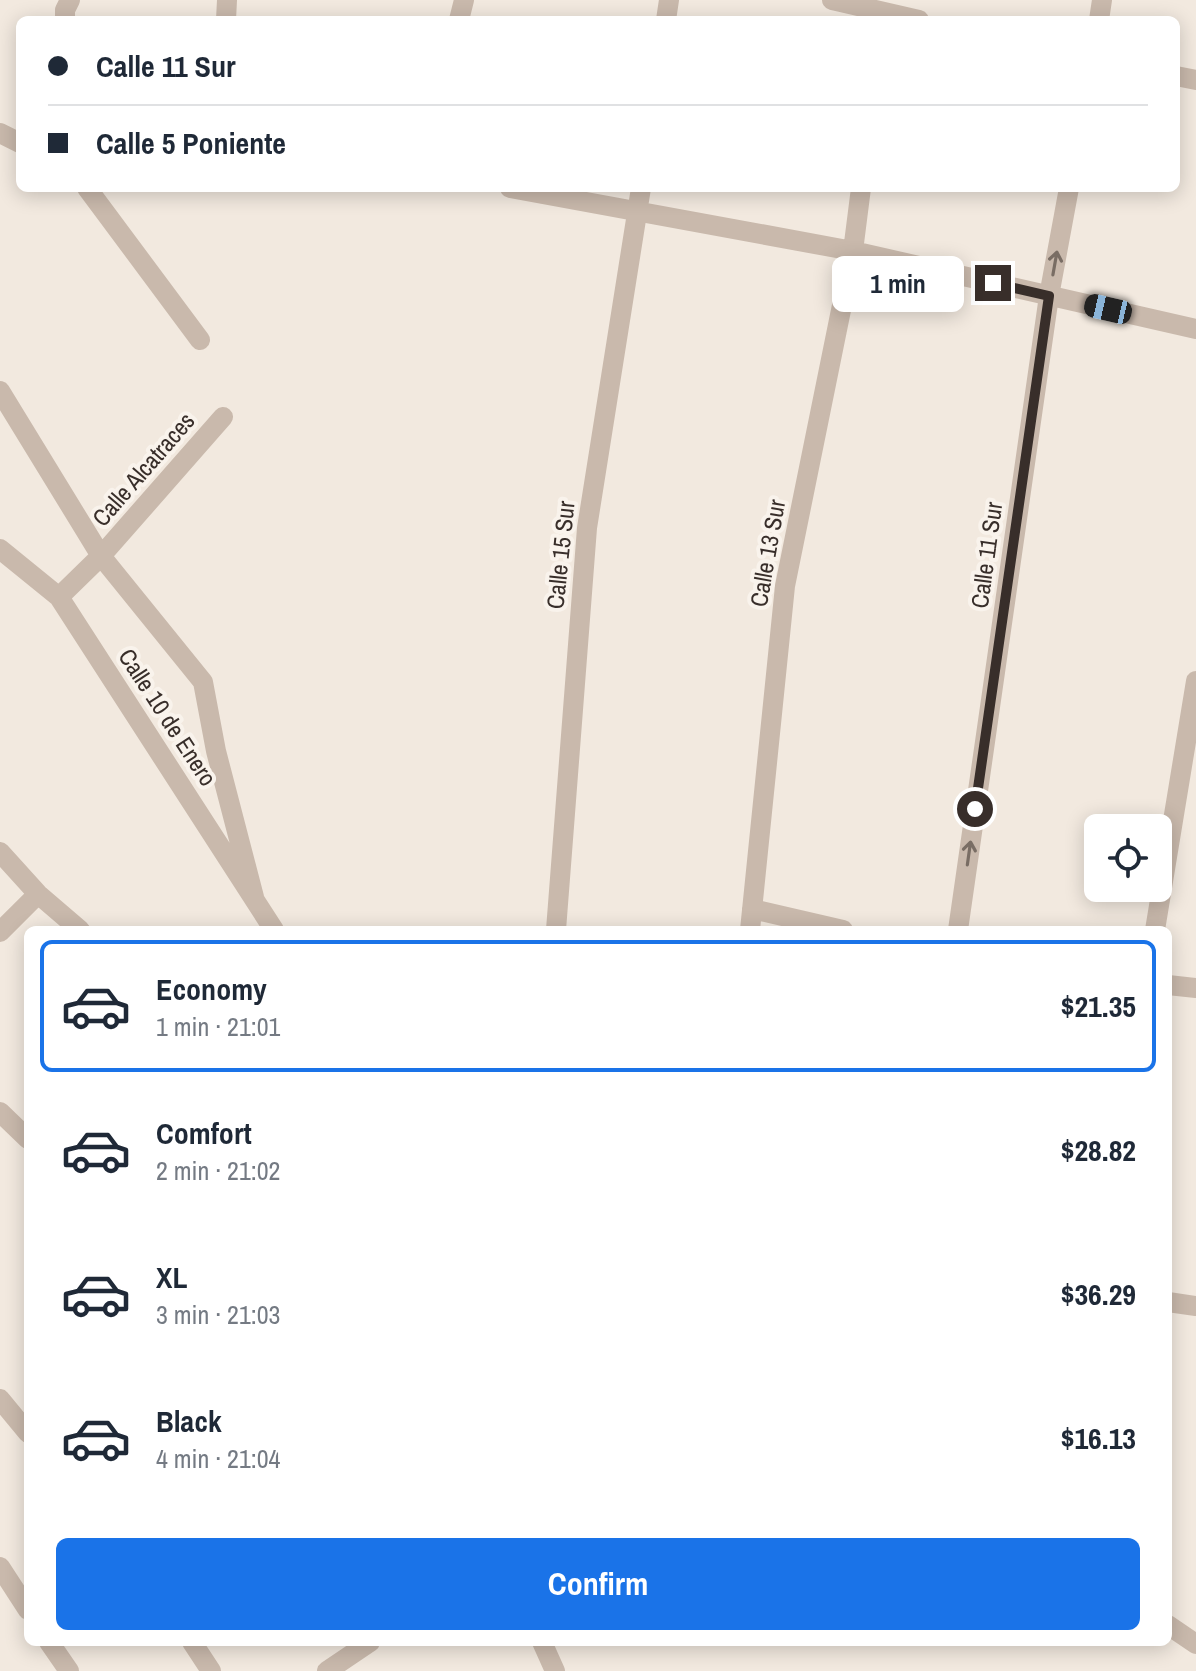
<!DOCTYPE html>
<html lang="en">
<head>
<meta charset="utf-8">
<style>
  body { margin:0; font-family:"Archivo Narrow",sans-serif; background:#f6f6f7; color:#1f2937; height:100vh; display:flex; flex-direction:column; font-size:30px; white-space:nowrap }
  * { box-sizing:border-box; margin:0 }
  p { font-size:26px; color:#747a83 }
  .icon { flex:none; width:44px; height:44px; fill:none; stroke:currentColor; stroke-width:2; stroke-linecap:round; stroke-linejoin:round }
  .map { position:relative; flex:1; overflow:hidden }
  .drawer { position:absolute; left:24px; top:926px; width:1148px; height:720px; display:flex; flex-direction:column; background:#fff; border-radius:12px; box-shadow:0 4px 20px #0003 }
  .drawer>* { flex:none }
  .top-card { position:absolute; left:16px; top:16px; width:1164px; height:176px; border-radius:12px; box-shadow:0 4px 20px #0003; display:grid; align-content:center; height:176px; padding:0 32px; background:#fff }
  .tools { position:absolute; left:1084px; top:814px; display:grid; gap:16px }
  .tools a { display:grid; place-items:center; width:88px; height:88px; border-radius:12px; background:#fff; box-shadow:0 4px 20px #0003; font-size:40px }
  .end { position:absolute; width:36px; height:36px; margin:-18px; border:10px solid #382e2a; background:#fff; box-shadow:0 0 0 4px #fff }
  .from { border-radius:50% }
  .bubble { position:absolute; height:56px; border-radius:12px; background:#fff; box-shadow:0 4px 20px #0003; font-size:26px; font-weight:700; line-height:56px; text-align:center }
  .car { position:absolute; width:24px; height:48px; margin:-24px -12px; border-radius:10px; box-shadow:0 0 6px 2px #0007; background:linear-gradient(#222 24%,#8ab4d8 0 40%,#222 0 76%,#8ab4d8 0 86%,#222 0) }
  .top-card b { display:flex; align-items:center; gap:28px; height:76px; font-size:30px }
  .top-card b+b { border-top:2px solid #e0e1e3 }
  .top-card i { width:20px; height:20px; background:#1f2937 }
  ul { padding:14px 0 0; list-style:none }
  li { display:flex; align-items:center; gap:24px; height:132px; margin:0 16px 12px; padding:0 16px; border:4px solid transparent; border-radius:12px }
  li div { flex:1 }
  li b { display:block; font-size:30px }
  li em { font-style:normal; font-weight:700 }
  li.on { border-color:#1a73e8 }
  li>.icon { width:72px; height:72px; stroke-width:1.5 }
  .button { display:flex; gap:16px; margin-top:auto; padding:16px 32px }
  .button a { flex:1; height:92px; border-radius:12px; background:#1a73e8; color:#fff; font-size:32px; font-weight:700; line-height:92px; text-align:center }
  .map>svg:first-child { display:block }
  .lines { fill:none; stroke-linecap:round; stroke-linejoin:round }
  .minor { stroke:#c9b9ac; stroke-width:20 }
  .oneway { stroke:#796d64 }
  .route { stroke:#382e2a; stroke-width:10 }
  .labels { text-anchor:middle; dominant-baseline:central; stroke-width:8; stroke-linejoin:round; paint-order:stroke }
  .street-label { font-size:24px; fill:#382e2a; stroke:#f9f3ec }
</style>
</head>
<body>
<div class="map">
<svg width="1196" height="1671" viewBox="0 0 1196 1671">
  <rect width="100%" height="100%" fill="#f2e9df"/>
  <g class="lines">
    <path class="minor" d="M832 0 919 20
      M65 20V10L70 0
      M226 20 227 0
      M459 20 464 0
      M666 20 669 0
      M1099 20 1102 0
      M1176 76 1196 80
      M0 133 20 143
      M87 188 200 340
      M510 188 853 251 1196 329
      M0 391 101 556 203 682 216 751 254 897
      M0 549 59 597 274 930
      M59 597 101 556 223 417
      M0 852 38 894 80 930
      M752 909 843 930
      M556 930 587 528 641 188
      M750 930 785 586 853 251 861 188
      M958 930 1049 296 1069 188
      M1155 930 1196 681
      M0 932 38 894
      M1168 985 1196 988
      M0 1112 28 1139
      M1168 1302 1196 1306
      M0 1399 28 1433
      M0 1567 28 1610
      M1168 1625 1196 1644
      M49 1642 69 1671
      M192 1642 211 1671
      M542 1642 555 1671
      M327 1671 370 1642"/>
  </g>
  <defs><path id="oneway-shaft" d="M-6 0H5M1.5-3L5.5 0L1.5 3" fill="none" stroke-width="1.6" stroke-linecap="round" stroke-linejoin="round" transform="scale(2)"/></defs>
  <g class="oneway">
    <use href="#oneway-shaft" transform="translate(1055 263) rotate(-80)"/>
    <use href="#oneway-shaft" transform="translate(969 853) rotate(-82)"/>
  </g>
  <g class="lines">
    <path class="route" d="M975 809 1049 296 993 283"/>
  </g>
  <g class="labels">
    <g class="street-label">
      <text transform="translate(143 469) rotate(-49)">Calle Alcatraces</text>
      <text transform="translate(767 553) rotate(-80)">Calle 13 Sur</text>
      <text transform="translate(560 555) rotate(-84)">Calle 15 Sur</text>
      <text transform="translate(986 555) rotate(-82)">Calle 11 Sur</text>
      <text transform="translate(168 717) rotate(57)">Calle 10 de Enero</text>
    </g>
  </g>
</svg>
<div class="tools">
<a><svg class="icon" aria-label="locate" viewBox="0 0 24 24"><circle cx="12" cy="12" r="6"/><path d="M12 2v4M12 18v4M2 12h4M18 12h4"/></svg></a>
</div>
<i class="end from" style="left:975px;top:809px"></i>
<i class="end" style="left:993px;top:283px"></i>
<div class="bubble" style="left:832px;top:256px;width:132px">1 min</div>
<i class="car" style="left:1108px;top:309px;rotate:283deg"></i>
<div class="top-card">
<b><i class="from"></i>Calle 11 Sur</b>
<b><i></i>Calle 5 Poniente</b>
</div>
<section class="drawer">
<ul>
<li class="on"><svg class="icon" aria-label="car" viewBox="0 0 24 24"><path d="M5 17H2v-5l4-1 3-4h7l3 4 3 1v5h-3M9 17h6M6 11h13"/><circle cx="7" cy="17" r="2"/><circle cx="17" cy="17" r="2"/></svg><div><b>Economy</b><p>1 min · 21:01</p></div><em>$21.35</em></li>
<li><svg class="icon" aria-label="car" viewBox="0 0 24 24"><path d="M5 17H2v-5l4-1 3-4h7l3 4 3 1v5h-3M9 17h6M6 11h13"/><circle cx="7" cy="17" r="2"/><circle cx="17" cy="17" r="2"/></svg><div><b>Comfort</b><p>2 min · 21:02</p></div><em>$28.82</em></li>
<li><svg class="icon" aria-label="car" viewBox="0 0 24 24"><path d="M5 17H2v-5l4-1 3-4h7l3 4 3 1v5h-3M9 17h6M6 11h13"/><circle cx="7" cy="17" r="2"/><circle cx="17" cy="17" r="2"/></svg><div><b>XL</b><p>3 min · 21:03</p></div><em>$36.29</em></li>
<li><svg class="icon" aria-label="car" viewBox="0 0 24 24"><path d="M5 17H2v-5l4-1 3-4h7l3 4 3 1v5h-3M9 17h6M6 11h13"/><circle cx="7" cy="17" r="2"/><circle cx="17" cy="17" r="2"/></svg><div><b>Black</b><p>4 min · 21:04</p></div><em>$16.13</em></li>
</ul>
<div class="button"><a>Confirm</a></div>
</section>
</div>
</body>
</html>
